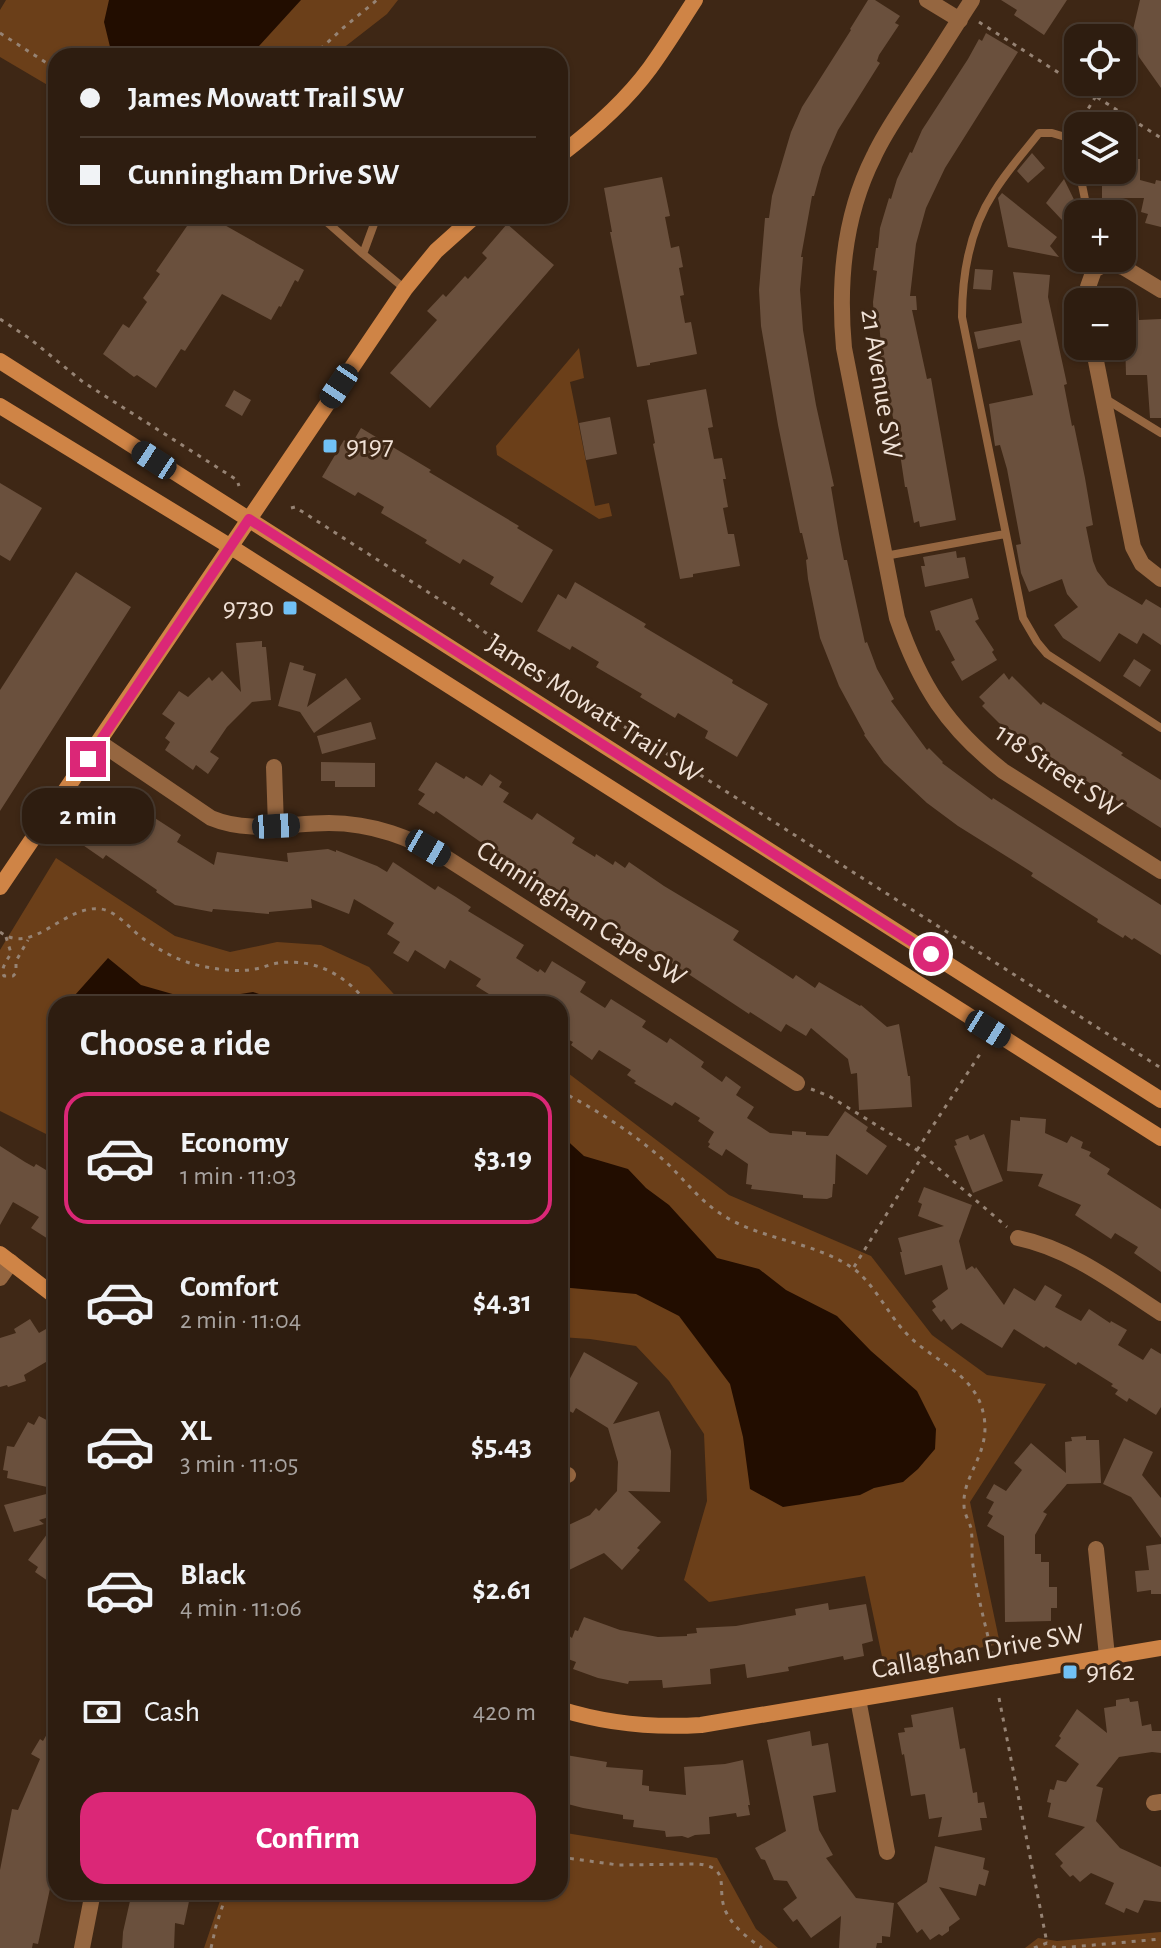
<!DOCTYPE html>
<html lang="en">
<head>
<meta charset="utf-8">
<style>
  body { margin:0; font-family:"Alegreya Sans",sans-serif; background:#3a2a1e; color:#f1f3f6; height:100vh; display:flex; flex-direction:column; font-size:30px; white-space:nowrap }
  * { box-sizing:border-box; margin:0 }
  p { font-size:26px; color:#a7a29f }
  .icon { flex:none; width:44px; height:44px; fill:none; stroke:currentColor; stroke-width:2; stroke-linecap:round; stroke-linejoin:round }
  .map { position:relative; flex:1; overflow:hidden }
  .side { position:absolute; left:48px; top:996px; width:520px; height:904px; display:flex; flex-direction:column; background:#2e1d10; border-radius:24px; box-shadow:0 2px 6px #0004,0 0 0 2px #493b30 }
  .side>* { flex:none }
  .hud { position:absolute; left:48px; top:48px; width:520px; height:176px; border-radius:24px; box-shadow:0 2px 6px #0004,0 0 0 2px #493b30; display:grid; align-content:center; height:176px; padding:0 32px; background:#2e1d10 }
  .tools { position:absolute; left:1064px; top:24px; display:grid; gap:16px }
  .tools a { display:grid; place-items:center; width:72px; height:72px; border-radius:16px; background:#2e1d10; box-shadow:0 2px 6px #0004,0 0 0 2px #493b30; font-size:40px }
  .end { position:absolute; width:36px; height:36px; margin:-18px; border:10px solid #db2777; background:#fff; box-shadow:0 0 0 4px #fff }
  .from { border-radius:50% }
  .bubble { position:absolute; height:56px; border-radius:24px; background:#2e1d10; box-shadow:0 2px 6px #0004,0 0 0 2px #493b30; font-size:26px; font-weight:700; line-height:56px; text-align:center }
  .car { position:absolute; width:24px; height:48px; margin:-24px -12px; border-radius:10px; box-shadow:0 0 6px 2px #0007; background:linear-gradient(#222 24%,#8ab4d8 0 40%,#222 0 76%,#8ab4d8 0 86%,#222 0) }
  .hud b { display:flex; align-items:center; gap:28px; height:76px; font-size:30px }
  .hud b+b { border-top:2px solid #493b30 }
  .hud i { width:20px; height:20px; background:#f1f3f6 }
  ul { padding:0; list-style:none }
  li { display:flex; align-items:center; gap:24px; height:132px; margin:0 16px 12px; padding:0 16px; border:4px solid transparent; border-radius:24px }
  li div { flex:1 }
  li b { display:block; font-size:30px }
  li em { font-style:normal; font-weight:700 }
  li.active { border-color:#db2777 }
  li>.icon { width:72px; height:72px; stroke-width:1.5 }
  h2 { padding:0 32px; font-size:36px; line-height:96px }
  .pay { display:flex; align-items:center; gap:20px; height:88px; padding:0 32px; font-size:30px }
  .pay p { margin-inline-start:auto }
  .cta { display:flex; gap:16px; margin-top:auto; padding:16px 32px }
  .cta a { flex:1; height:92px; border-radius:24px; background:#db2777; color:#fff; font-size:32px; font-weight:700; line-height:92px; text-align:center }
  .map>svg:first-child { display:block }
  .green { fill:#6b3f19 }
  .water { fill:#220d00 }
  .building { fill:#6a503d }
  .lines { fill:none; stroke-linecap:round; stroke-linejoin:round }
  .path { stroke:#968374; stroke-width:3; stroke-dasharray:4 6; stroke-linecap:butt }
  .lane { stroke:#956640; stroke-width:8 }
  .street { stroke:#956640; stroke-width:16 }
  .secondary { stroke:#cf8446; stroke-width:16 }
  .route { stroke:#db2777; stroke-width:10 }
  .poi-dot { fill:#71c1f5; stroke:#3e2715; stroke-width:3 }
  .labels { text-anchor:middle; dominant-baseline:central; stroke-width:6; stroke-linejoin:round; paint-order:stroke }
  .street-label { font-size:28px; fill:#f0e1d6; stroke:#3e2715 }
  .poi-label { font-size:28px; fill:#f0e1d6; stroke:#3e2715; text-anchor:start }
</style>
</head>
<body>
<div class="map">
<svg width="1161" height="1948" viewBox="0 0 1161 1948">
  <rect width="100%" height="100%" fill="#3e2715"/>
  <path class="green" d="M6 0H398L387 14 333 56H56V90L0 57V10Z
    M579 348 584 378 570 382 595 506 609 503 612 516 599 519 497 455 496 446Z
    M56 858 175 936 230 952 277 942 321 945 369 967 403 1004H56V1139L0 1111V950Z
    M560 1067 729 1195 871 1256 932 1335 987 1375 1046 1384 970 1502 1000 1644 884 1666 865 1576 709 1602 684 1580 707 1501 704 1434 669 1381 636 1346 590 1339 560 1337Z
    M560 1832 717 1858 756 1929 778 1948H204L223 1892H560Z
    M1161 1932V1948H1025L1038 1938 1057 1941Z"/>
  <path class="water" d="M109 0H301L250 56H117L111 51 104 22Z
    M108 958 141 985 197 1001 253 992 287 1004H67Z
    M560 1134 584 1156 628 1169 646 1188 669 1205 717 1258 759 1269 786 1290 837 1316 871 1351 917 1391 936 1429 935 1449 918 1469 903 1482 874 1488 860 1495 783 1507 750 1489 743 1437 730 1384 679 1316 636 1294 560 1287Z"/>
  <path class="building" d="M868 0H875L900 16 895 23 899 25 879 55 877 61 880 63 838 130 822 167 814 196H812L801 257H803L800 290 803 330 816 405 834 486 831 487 839 534 844 560H847L865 643 867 642 877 669 894 699 891 701 927 750 929 748 943 762 942 763 992 800 993 798 1046 832 1161 905V955L1134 938 1132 940 1125 935 1123 938 1097 922 1098 919 1031 876 1033 873 958 826 927 803 884 763 864 735 865 734 839 686 820 638 808 579 806 560 808 559 802 533H800L778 425 761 326 759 290 765 218H769L772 196 791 132 802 107 851 30 850 29Z
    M1001 0H1067L1044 35 1014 15 1017 10Z
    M1140 0H1161V88L1139 57 1132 34Z
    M986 33 1018 52 945 168 926 208 916 244 910 296H916L917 310H912L927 379 931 378 956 520 920 527 919 521 914 523 907 487H905L899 447 891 408H889L886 388H888L879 347 881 346 879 321H874L873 302 877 271 873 270 876 248H878L880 228 889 198 891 199 897 179 910 152 912 153 922 130 968 59 979 39 982 41Z
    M1032 153 1045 168 1028 183 1017 171Z
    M1122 159H1140V180L1155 184 1156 180 1161 181V227L1145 223 1148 214 1141 212 1144 198H1102V170H1122Z
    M662 177 670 216 665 217 671 248 679 246 683 267 679 268 684 295 680 296 685 323 691 322 697 354 650 363V365L637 367 610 232H612L604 188Z
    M1064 179 1080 212 1062 220 1046 203Z
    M1002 193 1057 237 1050 246 1059 257 1008 247 998 198Z
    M212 221 213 224 221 223 304 270 298 282 295 280 281 307 279 306 271 320 222 294 185 351 181 349 156 388 137 375 134 377 103 354 123 324 129 328 147 302 143 298 160 274 156 271 187 226Z
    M507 224 554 265 430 408 390 373 437 320 427 311 443 294 446 297 465 276 468 279 487 258 482 253Z
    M975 269 993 270 991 290 973 289Z
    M1013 272 1050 275 1048 297 1067 384 1064 385 1072 426 1074 425 1085 478 1093 525 1086 527 1093 561 1097 571 1108 585 1142 605 1146 599 1161 608V645L1143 633 1137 644 1119 633 1100 662 1063 638 1054 625 1078 607 1067 594 1062 579 1029 592 1021 573 1016 545 1021 544 1007 469 1000 445 995 446 989 404 1033 395 1020 340 978 349 974 332 1022 323Z
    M1122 304H1138L1139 320 1161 319V418H1150L1147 375H1126L1125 339H1122Z
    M706 389 713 427 708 428 714 459 722 458 726 479H723L728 507 723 508 728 534H734L740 566 693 574V577L680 579 653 444 655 443 647 400Z
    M234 390 251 400 242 416 225 406Z
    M610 417 617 454 586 460 579 423Z
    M361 428 431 470 429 472 519 526 517 528 553 550 522 603 490 584 494 577 463 559 460 564 425 543 427 540 381 513 384 507 358 492 355 496 322 477 344 440 351 445Z
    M0 483 42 508 10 561 0 555Z
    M956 551 957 558 965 557 969 578 925 587 921 566H925L923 557Z
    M76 572 131 607 0 811V690Z
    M575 582 646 624 644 627 733 680 732 683 768 704 737 757 705 738 708 731 678 713 675 718 640 697 642 694 596 667 599 662 572 646 570 650 537 631 558 594 566 599Z
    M972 598 979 619 975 621 994 650 992 652 997 660 962 681 951 662 955 660 939 630 936 631 930 611Z
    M262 641V647H266L271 700 252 702 227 727 210 752 219 758 208 774 196 765 193 770 165 750 170 742 165 738 175 723 162 714 179 691 188 697 209 677 212 681 222 671 241 692 236 643Z
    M1134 659 1151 670 1140 687 1123 676Z
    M290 662 304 666 303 670 316 674 307 707 346 678 361 699 314 733 300 712 278 706Z
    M1004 673 1009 680 1012 676 1041 705 1043 702 1123 753 1121 755 1161 780V828L1020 739 1022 737 999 723 982 706 985 703 979 697Z
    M371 722 376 739 322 754 317 736Z
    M321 762 375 763V787H335V781H321Z
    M436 762 464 779 466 776 482 786 490 774 502 782 499 787 509 793 503 802 532 820 537 813 575 838 572 843 595 857 596 854 613 865 615 861 625 868 629 862 664 886 739 931 733 940 793 979 796 975 815 988 819 982 860 1006 861 1005 887 1027 899 1024 908 1076H910L912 1107 859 1110 857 1073 851 1074 848 1059 811 1028 806 1036 786 1024 781 1032 750 1012 749 1014 664 958 482 843 436 811 434 814 418 804 425 794 418 790Z
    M102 789 124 804 127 800 181 835 177 842 214 865 217 852 288 862 287 853 328 849 336 852V850L377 866 387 872 393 862 435 890 438 886 456 897 471 907 468 911 524 945 516 958 538 972 540 969 545 973 552 961 586 982 580 992 605 1008 611 999 646 1021 642 1027 667 1043 670 1038 704 1062 701 1067 722 1082 726 1076 741 1087 736 1095 754 1107 747 1118 770 1133 792 1135V1131L806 1132V1135L828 1136 845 1111 868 1127 866 1131 887 1146 867 1175 836 1154 835 1184H833L832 1197 827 1199 803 1198V1195L751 1189 752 1185 746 1184 748 1164 726 1149 722 1156 708 1147 710 1144 708 1142 714 1132 698 1121 700 1118 675 1102 672 1106 634 1083 636 1081 627 1075 631 1070 599 1050 592 1060 571 1045 573 1042 565 1038 569 1033 560 1027V1004H505L476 986 481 979 450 960 445 969 415 950 408 962 393 953 400 942 387 934 394 923 354 899 349 914 311 899 312 908 269 912V914L213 909 212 912 175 905 156 892 157 890 106 855 103 859 77 841 76 844 64 836 84 805 90 809Z
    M1020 1117 1046 1119 1045 1133 1067 1143 1071 1136 1083 1142 1081 1148 1091 1152 1089 1156 1110 1169 1107 1174 1161 1209V1272L1134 1253 1138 1247 1115 1233 1111 1239 1075 1215 1081 1205 1038 1186 1043 1174 1007 1171 1011 1120 1020 1121Z
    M984 1134 1003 1181 973 1193 954 1146 957 1145 955 1140 968 1135 970 1140Z
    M0 1146 25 1162 34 1167 36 1164 56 1176V1244L31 1228 39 1217 13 1202 0 1225Z
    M924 1187 972 1205 959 1241 966 1270 972 1266 975 1269 976 1267 1004 1305 1014 1288 1035 1301 1045 1285 1062 1295 1055 1307 1081 1321 1089 1309 1110 1323 1111 1321 1127 1330 1118 1345 1143 1360 1151 1348 1161 1354V1407L1156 1415 1129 1398 1127 1402 1115 1394 1118 1390 1111 1386 1113 1384 1078 1362 1076 1365 1046 1346 1044 1348 1014 1329 1002 1348 961 1323 952 1330 944 1319 941 1322 932 1310 936 1307 932 1301 948 1289 942 1265 905 1275 900 1252H902L898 1238 944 1226 918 1216 922 1204 918 1202Z
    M30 1319 39 1333 46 1329 56 1345V1356L24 1375 26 1381 8 1387 7 1385 0 1387V1338L16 1333 14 1329Z
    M584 1352 638 1383 613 1424 659 1411 671 1451 670 1492 628 1491 661 1522 637 1548 640 1550 622 1570 604 1553 569 1570 560 1552V1529L590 1515 596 1508 599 1511 617 1491 618 1462 608 1428 576 1408 573 1413 560 1406V1380L567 1384Z
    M39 1416 56 1425V1489L7 1478 8 1471 3 1470 7 1446 14 1447 28 1422 34 1425Z
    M1086 1436V1440H1099L1101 1483 1067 1484 1043 1512 1047 1514 1035 1535V1554H1041V1562H1049V1587H1057V1608H1051V1621L1005 1622 1004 1536 987 1526 993 1516 988 1513 994 1502 986 1498 994 1484 1006 1491 1022 1470 1014 1463 1031 1443 1066 1473 1065 1442 1072 1441 1071 1437Z
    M1124 1438 1153 1452 1142 1475 1161 1498V1538L1131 1497 1103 1484Z
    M54 1492 56 1501V1515L39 1520 44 1524 14 1532 4 1505Z
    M56 1522V1570L48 1581 35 1572 38 1567 28 1560Z
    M1161 1544V1594H1151V1590L1137 1592 1135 1571 1149 1570 1146 1546Z
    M828 1603 829 1610 866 1604 873 1641 862 1644 864 1656 844 1660 843 1656 788 1667 789 1671 747 1678 745 1664 710 1669 711 1684 663 1688 662 1680 629 1681 628 1684 598 1678 573 1669 576 1662 560 1656V1629L572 1638 575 1630 578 1631 584 1617 620 1630 658 1637 687 1636V1634L697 1633 696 1628 736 1626 796 1615 795 1609Z
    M1129 1698 1130 1702 1138 1701 1142 1726 1151 1724 1152 1731H1161V1753L1152 1752 1119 1757 1096 1786 1103 1788 1096 1821 1120 1848 1161 1867V1902L1144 1900 1138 1913 1126 1908 1124 1913 1105 1904 1114 1883 1091 1873 1080 1882 1073 1875 1070 1877 1060 1866 1063 1863 1055 1854 1085 1827 1048 1817 1051 1803 1047 1802 1050 1789 1054 1790 1057 1780 1066 1782 1079 1764 1055 1746 1061 1738 1059 1736 1077 1709 1107 1733 1104 1708 1116 1706V1700Z
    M953 1707 960 1749 965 1748 973 1793 977 1792 978 1803 984 1802 987 1818H980L982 1830 938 1837 942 1817 929 1819 925 1794 911 1796 904 1754 902 1755 898 1733 905 1732 904 1728 913 1727 911 1715Z
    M56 1718V1808L49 1825 54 1826 53 1831H56V1861L38 1944 33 1943 32 1948H0V1870L12 1809 18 1810 40 1759 31 1754 40 1739 43 1741Z
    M810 1731 812 1746 828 1743 836 1792 813 1796 819 1830 833 1855 826 1858 856 1898 894 1903 890 1937 882 1936V1943H877L876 1948H839L841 1916 811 1938 797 1919 793 1922 783 1909 797 1898 787 1881 774 1880 765 1860 761 1859 755 1848 786 1831 767 1740Z
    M560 1754 607 1762 606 1767 643 1770 642 1785 649 1786V1791L686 1795 684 1767 725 1764 743 1760 750 1805H748L750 1815 737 1817 736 1813 709 1817 710 1834 695 1835 688 1838 682 1836 666 1837 665 1831 633 1827 634 1820 623 1819V1815L583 1808 560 1802Z
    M935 1846 985 1858 983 1869 989 1871 985 1886 979 1884 976 1896 939 1887 960 1919 949 1927V1931L942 1936 939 1934 930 1940 922 1929 917 1933 897 1903 927 1882Z
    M132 1892H191L184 1925 175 1923 174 1948H122L123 1932Z"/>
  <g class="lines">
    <path class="path" d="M979 22 1161 138
      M0 33 56 69
      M313 56 343 28 377 0
      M1081 126 1080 122 1096 96
      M0 319 29 338 83 382 237 480 239 486
      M291 508 295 507 456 610 528 665 576 696 1161 1068
      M0 932C33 957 64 904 101 909 117 911 132 931 145 940 164 953 183 963 206 967 222 970 239 972 255 969 263 968 270 964 278 963 315 958 346 975 368 1004
      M6 937 11 953C7 961 0 968 4 976H13L16 973V961L28 940
      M811 1089 829 1096 917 1150 1007 1227
      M560 1091C599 1111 638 1136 670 1166 686 1182 699 1199 718 1212 758 1240 810 1240 851 1267 871 1279 888 1314 905 1332 930 1360 974 1372 983 1412 993 1452 962 1474 964 1505 964 1514 969 1521 971 1528 973 1540 971 1553 973 1565 977 1594 985 1624 992 1653
      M917 1150 982 1051
      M854 1267 923 1155
      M999 1698 1047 1943
      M560 1857 618 1865 698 1864C733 1868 715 1889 726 1912 734 1928 748 1938 762 1948
      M211 1948 216 1926 227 1892
      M1034 1948 1047 1943 1054 1947 1060 1948 1161 1939"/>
    <path class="lane" d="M1078 165 1072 139 1052 133H1039C1024 152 1007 171 994 192 970 229 962 273 962 317L1023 618 1037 642 1047 654 1161 728
      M1079 170 1088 214
      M320 216 363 254
      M382 216 374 224 363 254 405 289
      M1104 398 1161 433
      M885 556 1005 534"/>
    <path class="street" d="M927 0 960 20
      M972 0C953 29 935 59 915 88 901 110 885 132 874 156 844 215 838 283 844 348L897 618C920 685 947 727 1003 771L1161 871
      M1087 302 1088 287 1094 270 1107 263 1123 267 1161 290
      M1093 346 1133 547 1142 564 1161 579
      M99 742 211 818C249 834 289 823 329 823 373 823 411 838 448 859L797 1083
      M274 767 276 826
      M1018 1238C1071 1249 1116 1284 1161 1313
      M0 1278 11 1262
      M560 1477 568 1475
      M1096 1549 1107 1656
      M858 1699 887 1852
      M1154 1803 1161 1802
      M82 1948 93 1892"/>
    <path class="secondary" d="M560 155C593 130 625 102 650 68 666 46 680 23 695 0
      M0 361 1161 1100
      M0 406 231 547 1161 1138
      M0 887 405 289 436 251 475 216
      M0 1254 56 1297
      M560 1709C607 1724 652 1728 701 1725L1161 1648"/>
  </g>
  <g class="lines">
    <path class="route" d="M88 759 249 519 931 954"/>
  </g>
  <g class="poi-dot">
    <rect x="322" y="438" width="16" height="16" rx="4"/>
    <rect x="282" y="600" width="16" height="16" rx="4"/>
    <rect x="1062" y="1664" width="16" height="16" rx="4"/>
  </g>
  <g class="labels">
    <g class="street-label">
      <text transform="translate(881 384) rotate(81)">21 Avenue SW</text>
      <text transform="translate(594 709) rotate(33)">James Mowatt Trail SW</text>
      <text transform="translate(1058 771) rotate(34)">118 Street SW</text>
      <text transform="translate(581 914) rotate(33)">Cunningham Cape SW</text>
      <text transform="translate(978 1652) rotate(-10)">Callaghan Drive SW</text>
    </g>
    <g class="poi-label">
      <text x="346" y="446">9197</text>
      <text x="274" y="608" text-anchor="end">9730</text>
      <text x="1086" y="1672">9162</text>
    </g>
  </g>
</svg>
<div class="tools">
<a><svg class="icon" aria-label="locate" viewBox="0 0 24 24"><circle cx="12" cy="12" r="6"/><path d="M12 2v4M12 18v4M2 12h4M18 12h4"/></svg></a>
<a><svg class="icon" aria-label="layers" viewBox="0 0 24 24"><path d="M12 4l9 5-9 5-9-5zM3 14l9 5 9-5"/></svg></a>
<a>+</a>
<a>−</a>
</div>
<i class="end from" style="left:931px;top:954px"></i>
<i class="end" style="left:88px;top:759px"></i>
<div class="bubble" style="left:22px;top:788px;width:132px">2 min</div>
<i class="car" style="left:339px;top:386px;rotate:214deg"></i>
<i class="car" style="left:154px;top:460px;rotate:303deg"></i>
<i class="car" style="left:276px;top:826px;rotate:87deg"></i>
<i class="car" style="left:428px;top:848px;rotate:120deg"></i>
<i class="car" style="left:988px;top:1029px;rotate:122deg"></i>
<div class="hud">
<b><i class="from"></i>James Mowatt Trail SW</b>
<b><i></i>Cunningham Drive SW</b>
</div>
<section class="side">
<h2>Choose a ride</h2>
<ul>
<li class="active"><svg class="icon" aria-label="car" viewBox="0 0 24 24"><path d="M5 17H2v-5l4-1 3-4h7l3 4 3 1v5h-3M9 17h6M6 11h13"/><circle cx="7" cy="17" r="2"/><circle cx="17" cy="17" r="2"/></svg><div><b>Economy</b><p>1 min · 11:03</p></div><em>$3.19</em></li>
<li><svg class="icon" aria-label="car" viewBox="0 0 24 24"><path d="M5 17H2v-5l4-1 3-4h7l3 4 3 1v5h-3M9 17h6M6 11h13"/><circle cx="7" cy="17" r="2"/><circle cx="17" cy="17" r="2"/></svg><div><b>Comfort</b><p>2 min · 11:04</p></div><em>$4.31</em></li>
<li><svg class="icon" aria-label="car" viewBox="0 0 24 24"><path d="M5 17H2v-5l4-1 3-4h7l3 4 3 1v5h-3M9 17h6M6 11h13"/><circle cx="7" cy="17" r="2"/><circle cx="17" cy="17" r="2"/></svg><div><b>XL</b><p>3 min · 11:05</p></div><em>$5.43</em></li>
<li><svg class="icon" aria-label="car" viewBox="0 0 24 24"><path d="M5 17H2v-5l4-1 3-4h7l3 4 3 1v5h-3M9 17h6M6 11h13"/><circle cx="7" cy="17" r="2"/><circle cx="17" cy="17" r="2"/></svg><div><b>Black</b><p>4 min · 11:06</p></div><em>$2.61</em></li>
</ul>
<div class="pay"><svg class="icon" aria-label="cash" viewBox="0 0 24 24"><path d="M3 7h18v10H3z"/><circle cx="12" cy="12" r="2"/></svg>Cash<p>420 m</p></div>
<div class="cta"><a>Confirm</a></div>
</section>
</div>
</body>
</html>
